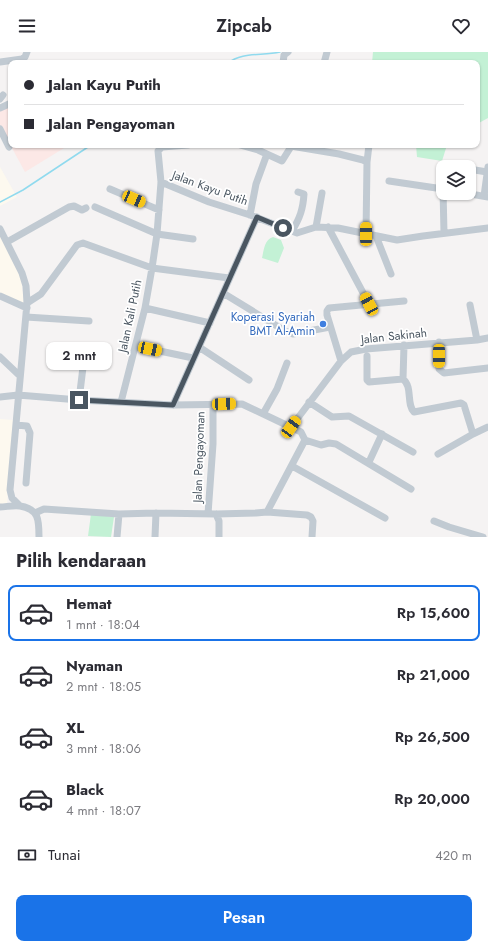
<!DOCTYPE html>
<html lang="id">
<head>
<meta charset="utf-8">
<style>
  body { margin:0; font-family:Jost,sans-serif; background:#f2f2f3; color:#2b2b33; height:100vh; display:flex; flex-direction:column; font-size:15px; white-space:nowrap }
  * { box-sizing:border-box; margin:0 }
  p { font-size:13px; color:#7c7c81 }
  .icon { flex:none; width:22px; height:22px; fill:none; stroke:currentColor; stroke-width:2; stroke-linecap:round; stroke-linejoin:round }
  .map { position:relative; height:485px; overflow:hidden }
  .panel { display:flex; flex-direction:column; background:#fff; flex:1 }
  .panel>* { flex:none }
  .guide { position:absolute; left:8px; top:8px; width:472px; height:88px; border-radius:8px; box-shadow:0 1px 3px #0004; display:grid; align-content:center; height:88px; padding:0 16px; background:#fff }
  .buttons { position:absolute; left:436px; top:108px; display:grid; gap:8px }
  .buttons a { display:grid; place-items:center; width:40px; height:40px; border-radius:8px; background:#fff; box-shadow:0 1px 3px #0004; font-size:20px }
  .end { position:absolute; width:18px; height:18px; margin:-9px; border:5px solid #4a5661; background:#fff; box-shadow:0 0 0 2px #fff }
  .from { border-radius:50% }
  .bubble { position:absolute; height:28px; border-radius:8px; background:#fff; box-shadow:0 1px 3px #0004; font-size:13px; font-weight:600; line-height:28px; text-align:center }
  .car { position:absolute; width:12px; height:24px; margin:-12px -6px; border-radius:5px; box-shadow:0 0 3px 1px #0007; background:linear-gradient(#f5c518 24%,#345 0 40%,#f5c518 0 76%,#345 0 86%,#f5c518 0) }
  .guide b { display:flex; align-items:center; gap:14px; height:38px; font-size:15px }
  .guide b+b { border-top:1px solid #e1e1e2 }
  .guide i { width:10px; height:10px; background:#2b2b33 }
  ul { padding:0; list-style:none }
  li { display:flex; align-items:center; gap:12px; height:56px; margin:0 8px 6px; padding:0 8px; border:2px solid transparent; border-radius:8px }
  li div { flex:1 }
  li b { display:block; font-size:15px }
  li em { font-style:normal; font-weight:600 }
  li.active { border-color:#1a73e8 }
  li>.icon { width:36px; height:36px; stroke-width:1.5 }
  h2 { padding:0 16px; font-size:18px; line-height:48px }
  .pay { display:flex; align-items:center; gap:10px; height:44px; padding:0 16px; font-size:15px }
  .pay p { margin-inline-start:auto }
  .cta { display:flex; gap:8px; margin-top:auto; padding:8px 16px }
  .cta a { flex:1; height:46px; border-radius:8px; background:#1a73e8; color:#fff; font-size:16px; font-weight:600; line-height:46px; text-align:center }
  header { display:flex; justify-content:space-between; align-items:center; height:52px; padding:0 16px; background:#fff; font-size:18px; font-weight:600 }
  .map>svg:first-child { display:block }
  .commercial { fill:#fdf9ef }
  .medical { fill:#fce8e6 }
  .green { fill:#c3f1d5 }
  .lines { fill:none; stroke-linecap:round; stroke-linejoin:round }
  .stream { stroke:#90daee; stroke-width:1.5 }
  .minor { stroke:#c1cad2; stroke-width:7 }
  .route { stroke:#4a5661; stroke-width:5 }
  .shop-dot { fill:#3f7fe0; stroke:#fff; stroke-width:1.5 }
  .labels { text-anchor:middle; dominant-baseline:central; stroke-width:3.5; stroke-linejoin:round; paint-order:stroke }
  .street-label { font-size:12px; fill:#4a5661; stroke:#fff }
  .shop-label { font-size:12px; fill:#366cbe; stroke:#fff; text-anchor:end }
</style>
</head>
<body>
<header><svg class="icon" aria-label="menu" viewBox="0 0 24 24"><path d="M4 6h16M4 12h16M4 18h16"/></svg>Zipcab<svg class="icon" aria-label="heart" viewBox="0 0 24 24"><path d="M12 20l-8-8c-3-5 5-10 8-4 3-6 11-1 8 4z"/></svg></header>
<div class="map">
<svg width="488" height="485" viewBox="0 0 488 485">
  <rect width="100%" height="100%" fill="#f5f3f3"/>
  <path class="commercial" d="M0 115 17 145 0 154Z
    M0 184 21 224 24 254 0 241Z
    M0 367 13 368 7 452H0Z"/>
  <path class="medical" d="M8 55 11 59V93H30L32 96 36 93H69L25 120 0 74V59Z"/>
  <path class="green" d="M373 0H488V66L477 72V11H372Z
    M416 93H447L442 109 417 105Z
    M273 185 281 188 284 196 278 211 262 206C264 198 264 188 273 185Z
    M91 462 114 465 111 485 88 484Z"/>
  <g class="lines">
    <path class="stream" d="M228 11C241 0 262 4 280 0
      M0 150 23 138 91 93"/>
    <path class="minor" d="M0 10 22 7 25 5 27 0
      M283 11 284 3 288 0
      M324 11 327 0
      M0 47 3 43
      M0 56 11 51
      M0 77 9 95
      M240 93 258 98 282 109 292 93
      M291 94 339 102 363 108 367 110 366 182
      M367 110 369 93
      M458 115H459
      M469 117 487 120
      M389 129 443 137
      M161 130 209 150 250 163 297 181 316 175 338 176 397 188 423 184 488 176
      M110 137 159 158
      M443 137 444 181
      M465 141 488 145
      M484 144 488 115
      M95 155 157 182 193 187
      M250 163 256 132 267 102
      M316 175 322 141
      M328 175 369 252
      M0 177 22 221 26 234 27 251 10 438 12 446 19 453
      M292 179C300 166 303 157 304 142L298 140
      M376 184 391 222
      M7 190 69 155 74 154 82 158 86 156
      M223 241 285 279 293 282 330 275
      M0 244 27 256
      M27 251 41 242 77 193 83 191 152 216 229 226
      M470 253 477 288
      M145 256 210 271
      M26 265 89 269
      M439 290V317L444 321 488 316
      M404 293 403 327C413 335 406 352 414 360L461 351 464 353 473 382
      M136 294 193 306
      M199 295 249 328
      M367 304V328L369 330 403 327
      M0 305 20 324
      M341 309 327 263V259L329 256 404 249
      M0 345 18 343 79 348 173 353 242 352 301 380 305 388 267 460 256 461 216 462 156 461 119 462 44 457 35 461
      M79 348 84 307
      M121 350 145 256 152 216 157 182 161 130 158 99 162 95 188 93
      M309 350 332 365 349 364 413 400
      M173 353 257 165
      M263 362 277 337 287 311
      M16 373 27 374 30 381 26 431
      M291 375 341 309 351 300 366 297 477 288 488 286
      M305 388 321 393 329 391 336 392 411 437
      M438 402 473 382 488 375
      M369 410 382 382
      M292 414 385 466
      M0 455C6 455 13 453 20 454 39 457 39 468 39 485
      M267 460 307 463 311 465 313 469 312 485
      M208 462 213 392V352
      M216 462 219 469V485
      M434 469 449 475 483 485
      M117 485 119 462
      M155 485 156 461"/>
  </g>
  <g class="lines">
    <path class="route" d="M79 348 173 353 257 165 283 176"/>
  </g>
  <circle class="shop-dot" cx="323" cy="272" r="4"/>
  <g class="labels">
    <g class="street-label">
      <text transform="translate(210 136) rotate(20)">Jalan Kayu Putih</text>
      <text transform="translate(130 264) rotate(-78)">Jalan Kali Putih</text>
      <text transform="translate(394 284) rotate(-6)">Jalan Sakinah</text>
      <text transform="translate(199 405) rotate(-88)">Jalan Pengayoman</text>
    </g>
    <g class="shop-label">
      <text x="315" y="265">Koperasi Syariah<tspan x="315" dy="14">BMT Al-Amin</tspan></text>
    </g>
  </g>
</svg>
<div class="buttons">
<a><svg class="icon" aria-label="layers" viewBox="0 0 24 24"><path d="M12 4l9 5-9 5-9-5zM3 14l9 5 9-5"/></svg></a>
</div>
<i class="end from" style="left:283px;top:176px"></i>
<i class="end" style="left:79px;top:348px"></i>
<div class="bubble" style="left:46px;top:290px;width:66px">2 mnt</div>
<i class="car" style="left:134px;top:147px;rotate:113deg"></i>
<i class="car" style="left:366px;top:182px;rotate:0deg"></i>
<i class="car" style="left:369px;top:252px;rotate:332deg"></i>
<i class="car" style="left:150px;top:297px;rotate:102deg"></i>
<i class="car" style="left:439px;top:304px;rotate:180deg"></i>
<i class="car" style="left:224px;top:352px;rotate:88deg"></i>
<i class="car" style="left:291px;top:375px;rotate:36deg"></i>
<div class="guide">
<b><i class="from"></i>Jalan Kayu Putih</b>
<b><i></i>Jalan Pengayoman</b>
</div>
</div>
<section class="panel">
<h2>Pilih kendaraan</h2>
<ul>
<li class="active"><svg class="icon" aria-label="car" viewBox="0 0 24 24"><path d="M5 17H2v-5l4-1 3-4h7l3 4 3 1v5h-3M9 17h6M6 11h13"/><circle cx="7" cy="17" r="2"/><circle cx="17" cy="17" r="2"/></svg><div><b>Hemat</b><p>1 mnt · 18:04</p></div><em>Rp 15,600</em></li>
<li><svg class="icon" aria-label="car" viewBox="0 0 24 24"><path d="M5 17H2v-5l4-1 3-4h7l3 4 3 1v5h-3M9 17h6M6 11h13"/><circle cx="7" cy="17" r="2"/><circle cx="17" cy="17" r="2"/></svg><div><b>Nyaman</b><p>2 mnt · 18:05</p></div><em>Rp 21,000</em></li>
<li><svg class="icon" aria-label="car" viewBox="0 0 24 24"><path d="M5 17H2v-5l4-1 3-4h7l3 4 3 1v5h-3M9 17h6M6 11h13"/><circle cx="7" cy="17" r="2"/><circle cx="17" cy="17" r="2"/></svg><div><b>XL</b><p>3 mnt · 18:06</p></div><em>Rp 26,500</em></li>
<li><svg class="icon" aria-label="car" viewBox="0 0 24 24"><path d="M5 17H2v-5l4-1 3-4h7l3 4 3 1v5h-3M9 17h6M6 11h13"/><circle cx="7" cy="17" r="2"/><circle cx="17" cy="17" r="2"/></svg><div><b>Black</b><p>4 mnt · 18:07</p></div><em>Rp 20,000</em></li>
</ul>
<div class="pay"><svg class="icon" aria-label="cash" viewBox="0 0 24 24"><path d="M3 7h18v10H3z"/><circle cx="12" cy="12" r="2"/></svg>Tunai<p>420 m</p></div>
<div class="cta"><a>Pesan</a></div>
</section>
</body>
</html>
